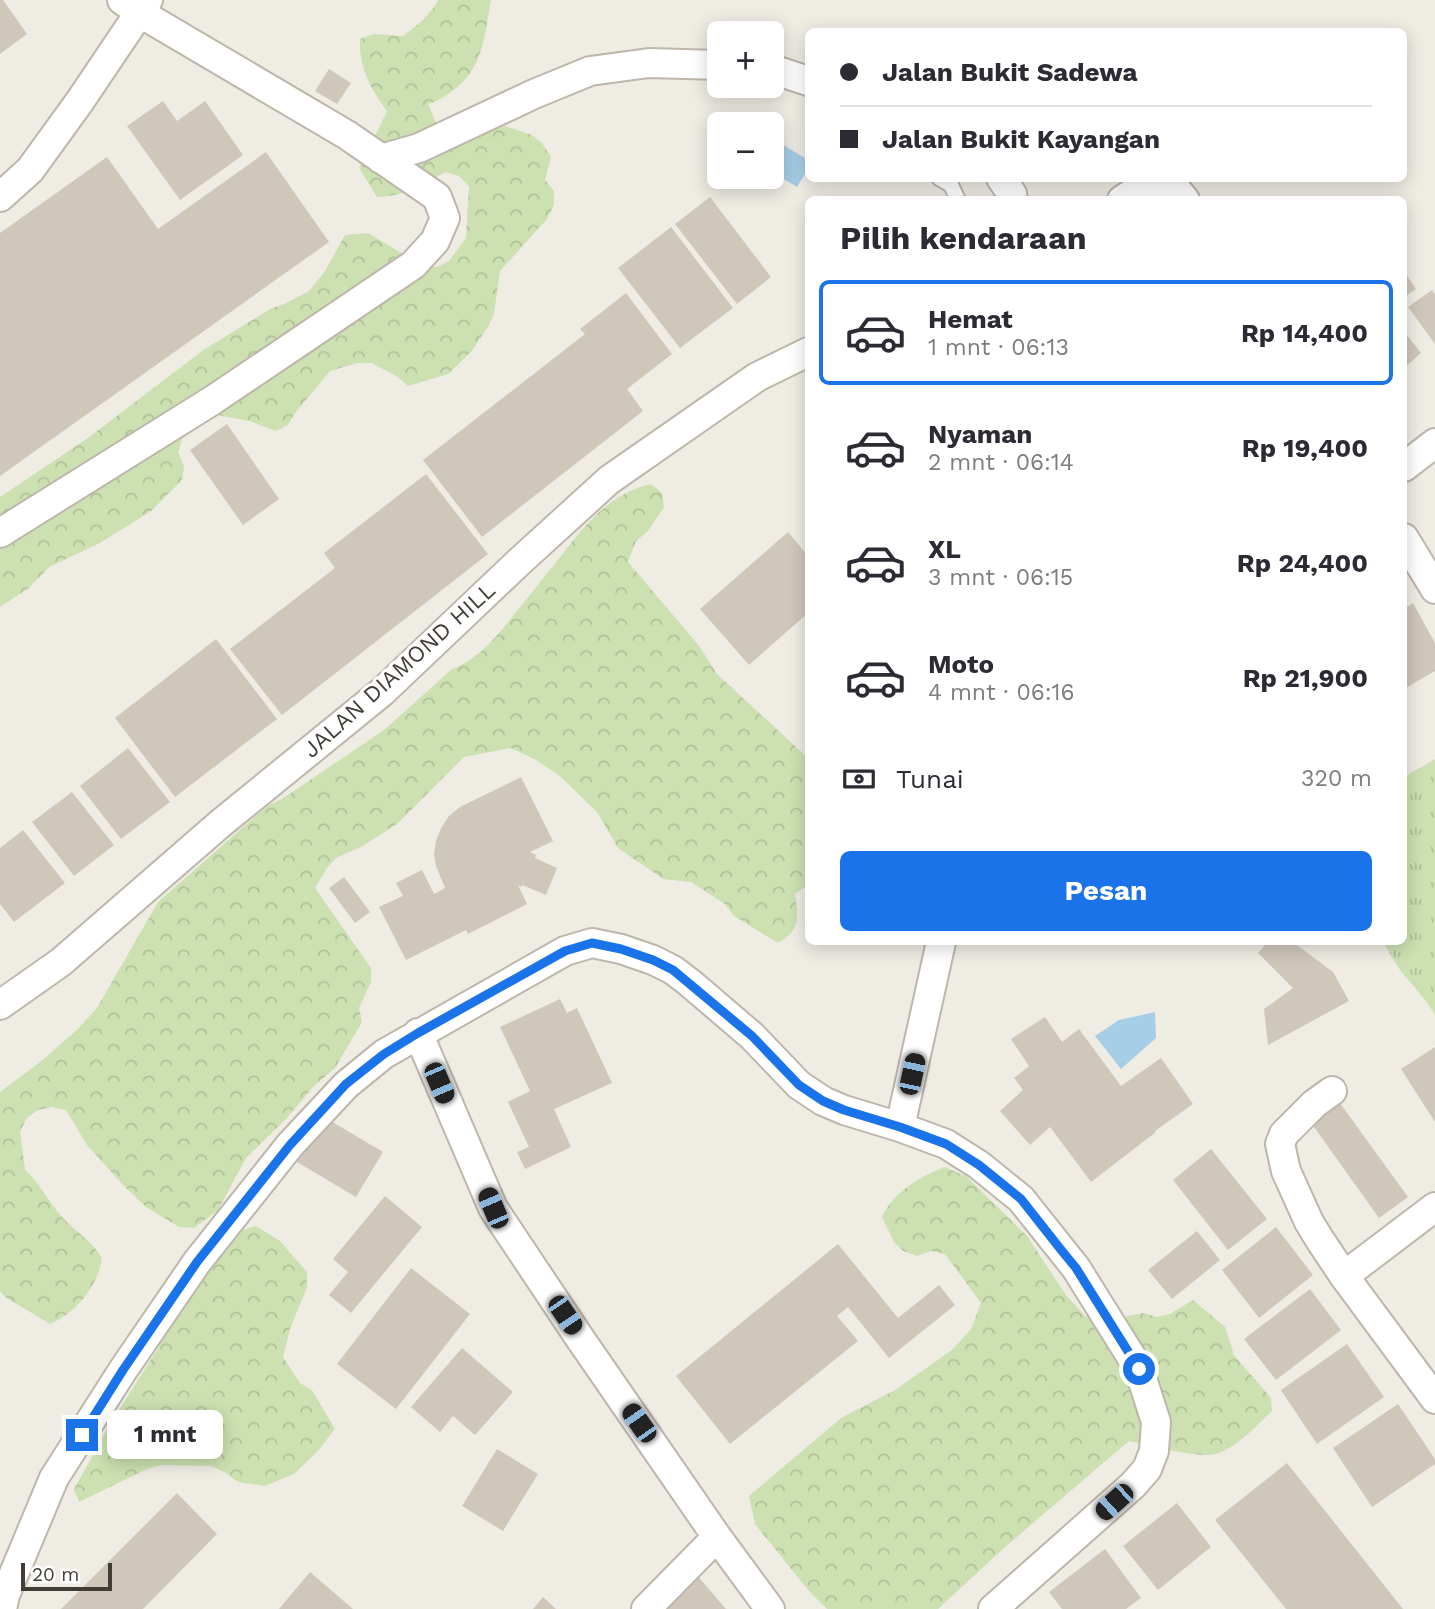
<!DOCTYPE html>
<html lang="id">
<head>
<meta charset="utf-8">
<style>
  body { margin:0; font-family:"Work Sans",sans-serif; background:#f2f2f3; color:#2b2b33; height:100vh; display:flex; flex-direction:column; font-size:26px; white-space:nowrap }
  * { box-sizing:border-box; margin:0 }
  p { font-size:23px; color:#7c7c81 }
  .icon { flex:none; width:38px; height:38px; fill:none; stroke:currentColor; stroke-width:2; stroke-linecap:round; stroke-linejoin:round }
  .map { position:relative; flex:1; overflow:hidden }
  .details { position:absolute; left:805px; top:196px; width:602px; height:749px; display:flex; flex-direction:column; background:#fff; border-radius:10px; box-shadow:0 4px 18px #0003 }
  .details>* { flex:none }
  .guide { position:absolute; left:805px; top:28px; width:602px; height:154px; border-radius:10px; box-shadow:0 4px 18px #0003; display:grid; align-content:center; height:154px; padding:0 35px; background:#fff }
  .tools { position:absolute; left:707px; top:21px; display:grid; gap:14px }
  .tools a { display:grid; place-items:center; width:77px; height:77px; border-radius:10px; background:#fff; box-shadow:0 4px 18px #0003; font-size:35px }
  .scale { position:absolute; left:21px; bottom:18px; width:91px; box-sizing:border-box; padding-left:7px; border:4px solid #413c35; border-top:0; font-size:19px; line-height:24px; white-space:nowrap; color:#413c35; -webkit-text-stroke:5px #fff; paint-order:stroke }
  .end { position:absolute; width:32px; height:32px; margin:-16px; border:9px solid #1a73e8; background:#fff; box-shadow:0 0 0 4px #fff }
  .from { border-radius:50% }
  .bubble { position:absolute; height:49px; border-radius:10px; background:#fff; box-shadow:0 4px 18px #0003; font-size:23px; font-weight:700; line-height:49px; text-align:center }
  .car { position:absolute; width:21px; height:42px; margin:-21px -10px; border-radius:9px; box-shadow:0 0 5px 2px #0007; background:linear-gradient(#222 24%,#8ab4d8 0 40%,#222 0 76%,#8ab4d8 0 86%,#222 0) }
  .guide b { display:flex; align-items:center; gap:24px; height:66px; font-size:26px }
  .guide b+b { border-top:2px solid #e1e1e2 }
  .guide i { width:18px; height:18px; background:#2b2b33 }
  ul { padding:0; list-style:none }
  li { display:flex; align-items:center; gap:21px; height:105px; margin:0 14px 10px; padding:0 21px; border:4px solid transparent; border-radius:10px }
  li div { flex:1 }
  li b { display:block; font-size:26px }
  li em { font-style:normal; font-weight:700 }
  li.active { border-color:#1a73e8 }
  li>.icon { width:63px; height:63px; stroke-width:1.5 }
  h2 { padding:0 35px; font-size:32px; line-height:84px }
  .pay { display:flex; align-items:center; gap:18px; height:77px; padding:0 35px; font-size:26px }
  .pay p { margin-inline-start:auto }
  .button { display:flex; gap:14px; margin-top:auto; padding:14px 35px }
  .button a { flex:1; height:80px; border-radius:10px; background:#1a73e8; color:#fff; font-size:28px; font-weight:700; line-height:80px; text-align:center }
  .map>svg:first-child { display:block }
  .grass { fill:url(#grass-tufts) }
  .forest { fill:url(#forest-crowns) }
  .water { fill:#a6cee6 }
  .building { fill:#d0c7bb }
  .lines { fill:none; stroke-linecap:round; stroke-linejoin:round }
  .service-casing { stroke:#bdb6ab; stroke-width:18 }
  .minor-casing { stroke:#bdb6ab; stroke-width:32 }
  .service { stroke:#fff; stroke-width:14 }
  .minor { stroke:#fff; stroke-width:28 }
  .route { stroke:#1a73e8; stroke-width:9 }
  .labels { text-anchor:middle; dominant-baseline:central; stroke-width:6; stroke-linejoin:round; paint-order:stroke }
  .street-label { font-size:23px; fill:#413c35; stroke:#fff }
</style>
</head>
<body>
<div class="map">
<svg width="1435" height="1609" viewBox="0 0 1435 1609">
  <defs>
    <pattern id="grass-tufts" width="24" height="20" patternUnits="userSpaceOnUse" patternTransform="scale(1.75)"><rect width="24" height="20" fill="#cce0b1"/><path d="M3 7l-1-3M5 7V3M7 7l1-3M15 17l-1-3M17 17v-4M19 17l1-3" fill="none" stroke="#b0c199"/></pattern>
    <pattern id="forest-crowns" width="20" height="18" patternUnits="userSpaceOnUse" patternTransform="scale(1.75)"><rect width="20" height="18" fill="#cce0b1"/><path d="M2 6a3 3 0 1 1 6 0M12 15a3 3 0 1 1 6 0" fill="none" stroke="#b0c199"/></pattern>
  </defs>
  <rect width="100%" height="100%" fill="#efece4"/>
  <path class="grass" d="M1435 759V1015L1427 1002 1400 970 1383 942H1404V777Z"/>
  <path class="forest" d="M438 0H491C484 38 483 72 448 94 442 98 436 102 428 104L435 121 446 128 492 130 505 126 532 135 542 143 551 157 545 180 554 191V205L547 219 500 271 494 314 488 327 471 352 448 374 408 386 398 377 372 363H357L330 371 295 413 288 425 276 431 249 421 217 415 204 421 182 439 178 452 184 466 182 480 151 511 100 543 49 567 29 588 0 607V497L88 438 202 351 270 309 284 304 309 291 325 271 345 235 368 233 423 266 437 267 449 261 466 238 469 186 459 176 445 172C425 185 400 197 377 197L359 168 379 128 387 111C371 90 358 65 360 39L374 34 403 36C416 26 431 15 438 0Z
    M651 484 662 493 664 507 648 531 636 541 628 562 700 647 717 674 808 758V885L795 894C799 917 800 931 778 943L734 916 725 904 691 882 663 879 618 848 597 812 560 776 536 760 511 748 464 757 398 823 363 846 336 858 327 868 315 888 371 968V982L359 1008 362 1022 335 1068 314 1086 286 1119 246 1158 218 1210 194 1228 179 1227 146 1207 124 1186 87 1145 66 1110 52 1107 38 1110 27 1118 20 1131 25 1170C41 1184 49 1203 63 1218 76 1232 92 1241 102 1258 98 1286 76 1313 50 1324L5 1297 0 1291V1092L39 1063 78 1029 97 1008 158 902 267 806 282 799 384 730 452 669C478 660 496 637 513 616 527 598 542 580 557 561 584 527 606 495 651 484Z
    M945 1167 967 1177 1027 1236 1066 1295 1084 1315 1095 1323 1143 1313 1157 1317 1170 1314 1193 1300 1225 1327 1234 1355 1271 1398 1272 1411C1257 1425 1235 1449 1216 1454 1199 1459 1148 1445 1129 1441L1005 1547 938 1609H827L809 1591 755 1524 749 1496 841 1418 895 1390 952 1350 971 1329 981 1303 945 1254 931 1251 917 1256 903 1251 894 1242 882 1217C892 1193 921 1176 945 1167Z
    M256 1226 280 1241 307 1272V1287L290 1329 283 1357 300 1383 312 1390 335 1429 317 1452 294 1474 265 1486 238 1482 226 1473 211 1466 161 1465 147 1469 79 1502 74 1489 110 1424 157 1350 185 1300 243 1230Z"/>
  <path class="water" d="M772 138 808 160V169L797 187 772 172Z
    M1155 1012 1156 1038 1121 1069 1095 1036 1119 1020Z"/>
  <path class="building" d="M0 0H3L27 34 0 54Z
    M329 69 351 83 337 104 315 91Z
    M163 101 177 121 205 101 243 155 180 200 127 126Z
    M266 152 329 242 0 476V233L107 157 158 229Z
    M710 197 771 277 737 304 675 224Z
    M671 227 733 308 680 348 618 268Z
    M1406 274 1416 289 1404 297V276Z
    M1432 290 1435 294V344L1408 307Z
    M626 293 672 354 627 389 643 411 482 537 423 460 585 334 580 329Z
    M1404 331 1421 353 1404 368Z
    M227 424 279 499 243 525 190 450Z
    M426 474 488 554 282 715 230 649 335 568 324 553Z
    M788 532 808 556V613L749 665 700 609Z
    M1413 603 1435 643V671L1404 689V609Z
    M216 639 277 719 175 797 115 718Z
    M128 748 170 802 121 839 80 786Z
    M521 777 553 841 530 852 536 855 535 858 557 868 546 895 522 885 521 887 518 885 527 904 468 934 466 930 406 960 379 907 403 896 396 883 422 870 434 894 445 888 436 866 434 854 436 841 441 828 449 816 460 807Z
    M72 792 114 845 74 876 32 822Z
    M23 830 65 883 14 922 0 904V848Z
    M344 877 370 912 355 923 329 888Z
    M1268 942H1293L1333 972 1349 1001 1268 1045 1264 1009 1293 988 1258 953Z
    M560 999 567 1013 577 1008 612 1083 554 1109 571 1147 525 1169 517 1152 529 1147 508 1102 530 1091 500 1027Z
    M1045 1017 1062 1042 1079 1029 1121 1086 1161 1058 1193 1104 1155 1131 1156 1132 1091 1182 1050 1127 1030 1145 1000 1111 1023 1090 1014 1078 1029 1066 1011 1039Z
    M1435 1047V1122L1401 1069Z
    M1337 1099 1408 1197 1379 1218 1309 1120Z
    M324 1117 383 1152 356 1197 297 1162Z
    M1211 1149 1267 1219 1228 1250 1173 1180Z
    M385 1196 422 1227 351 1313 329 1295 348 1272 333 1259Z
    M1276 1227 1313 1275 1259 1318 1222 1270Z
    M1197 1231 1220 1260 1172 1299 1148 1270Z
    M838 1244 898 1318 939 1285 955 1305 889 1358 848 1307 837 1316 858 1341 730 1444 676 1376Z
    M411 1268 470 1314 396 1409 337 1364Z
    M1310 1289 1341 1330 1276 1380 1244 1339Z
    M1347 1344 1384 1397 1317 1444 1281 1390Z
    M462 1348 513 1392 475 1435 453 1416 440 1432 411 1407Z
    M1398 1404 1435 1459V1464L1372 1507 1333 1448Z
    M497 1449 538 1474 503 1531 462 1506Z
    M1287 1463 1403 1609H1286L1215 1520Z
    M177 1493 217 1534 143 1609H61Z
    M1177 1503 1211 1547 1158 1590 1123 1546Z
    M1105 1549 1141 1598 1126 1609H1062L1049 1592Z
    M310 1572 353 1609H279Z
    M696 1574 726 1609H657Z
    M543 1597 556 1609H533Z"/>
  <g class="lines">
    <defs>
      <path id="service" d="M939 178 951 185 958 200"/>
      <path id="minor" d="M772 69 808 81
        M381 159 419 148 534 94 590 71 649 63 719 65
        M1001 178 1012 194 1013 200
        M0 197 30 170 80 101 148 0
        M1122 200 1148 183 1176 189 1185 200
        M1404 467 1435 443
        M0 533 213 400 413 265 435 241 445 218 437 197 347 135 140 13 122 0
        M1404 538 1435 589
        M0 1005 61 962 221 823 382 692 519 562 609 480 757 377 808 352
        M418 1033 493 1208 579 1337 717 1537 770 1609
        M1332 1091 1314 1104 1284 1134 1280 1144 1286 1171 1309 1222 1320 1240 1344 1276 1435 1399
        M900 1127 941 942
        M1344 1276 1435 1207
        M2 1609 5 1595 54 1478 123 1370 197 1262 290 1145 346 1085 384 1054 565 951 592 943 621 949 653 960 673 970 690 983 752 1036 799 1085 823 1101 844 1110 900 1127 946 1144 979 1165 1021 1199 1076 1268 1139 1369 1156 1422 1154 1451 1147 1469 1133 1485 993 1609
        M646 1609 717 1537"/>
    </defs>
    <use href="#service" class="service-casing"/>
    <use href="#minor" class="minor-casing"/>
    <use href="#service" class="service"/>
    <use href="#minor" class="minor"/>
  </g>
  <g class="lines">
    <path class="route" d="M82 1435 123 1370 197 1262 290 1145 346 1084 384 1054 418 1033 565 951 592 943 621 949 653 960 673 970 752 1036 799 1085 823 1101 844 1110 900 1127 946 1144 979 1165 1021 1199 1062 1251 1076 1268 1139 1369"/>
  </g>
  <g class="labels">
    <g class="street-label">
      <text transform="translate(399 670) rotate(-42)">JALAN DIAMOND HILL</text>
    </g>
  </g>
</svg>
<div class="tools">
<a>+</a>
<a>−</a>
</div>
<div class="scale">20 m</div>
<i class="end from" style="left:1139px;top:1369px"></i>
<i class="end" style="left:82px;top:1435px"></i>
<div class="bubble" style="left:107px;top:1410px;width:116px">1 mnt</div>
<i class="car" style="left:912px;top:1074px;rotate:12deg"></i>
<i class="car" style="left:439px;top:1083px;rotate:157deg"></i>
<i class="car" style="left:493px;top:1208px;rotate:337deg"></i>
<i class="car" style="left:565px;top:1315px;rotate:146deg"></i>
<i class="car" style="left:639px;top:1423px;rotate:325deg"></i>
<i class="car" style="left:1114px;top:1502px;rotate:228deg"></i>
<div class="guide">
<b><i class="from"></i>Jalan Bukit Sadewa</b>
<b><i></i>Jalan Bukit Kayangan</b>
</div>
<section class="details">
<h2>Pilih kendaraan</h2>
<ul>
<li class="active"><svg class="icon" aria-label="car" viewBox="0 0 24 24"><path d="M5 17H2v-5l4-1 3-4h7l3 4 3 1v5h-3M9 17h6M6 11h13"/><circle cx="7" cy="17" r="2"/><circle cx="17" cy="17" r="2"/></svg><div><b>Hemat</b><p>1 mnt · 06:13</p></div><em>Rp 14,400</em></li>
<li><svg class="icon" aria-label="car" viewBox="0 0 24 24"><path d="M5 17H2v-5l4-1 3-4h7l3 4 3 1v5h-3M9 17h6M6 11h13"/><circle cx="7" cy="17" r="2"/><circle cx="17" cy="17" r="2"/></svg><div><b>Nyaman</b><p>2 mnt · 06:14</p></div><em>Rp 19,400</em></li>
<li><svg class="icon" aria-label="car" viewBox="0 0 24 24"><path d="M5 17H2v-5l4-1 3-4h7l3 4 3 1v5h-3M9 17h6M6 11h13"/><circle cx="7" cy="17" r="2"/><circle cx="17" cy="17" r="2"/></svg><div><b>XL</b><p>3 mnt · 06:15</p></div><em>Rp 24,400</em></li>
<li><svg class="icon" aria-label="car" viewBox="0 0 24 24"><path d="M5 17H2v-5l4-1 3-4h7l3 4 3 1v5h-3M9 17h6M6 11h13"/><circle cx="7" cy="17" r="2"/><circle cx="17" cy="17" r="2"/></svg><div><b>Moto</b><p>4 mnt · 06:16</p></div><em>Rp 21,900</em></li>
</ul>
<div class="pay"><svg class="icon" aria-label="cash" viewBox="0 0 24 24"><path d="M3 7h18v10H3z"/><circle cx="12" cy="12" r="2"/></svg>Tunai<p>320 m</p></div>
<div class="button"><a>Pesan</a></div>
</section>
</div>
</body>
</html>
